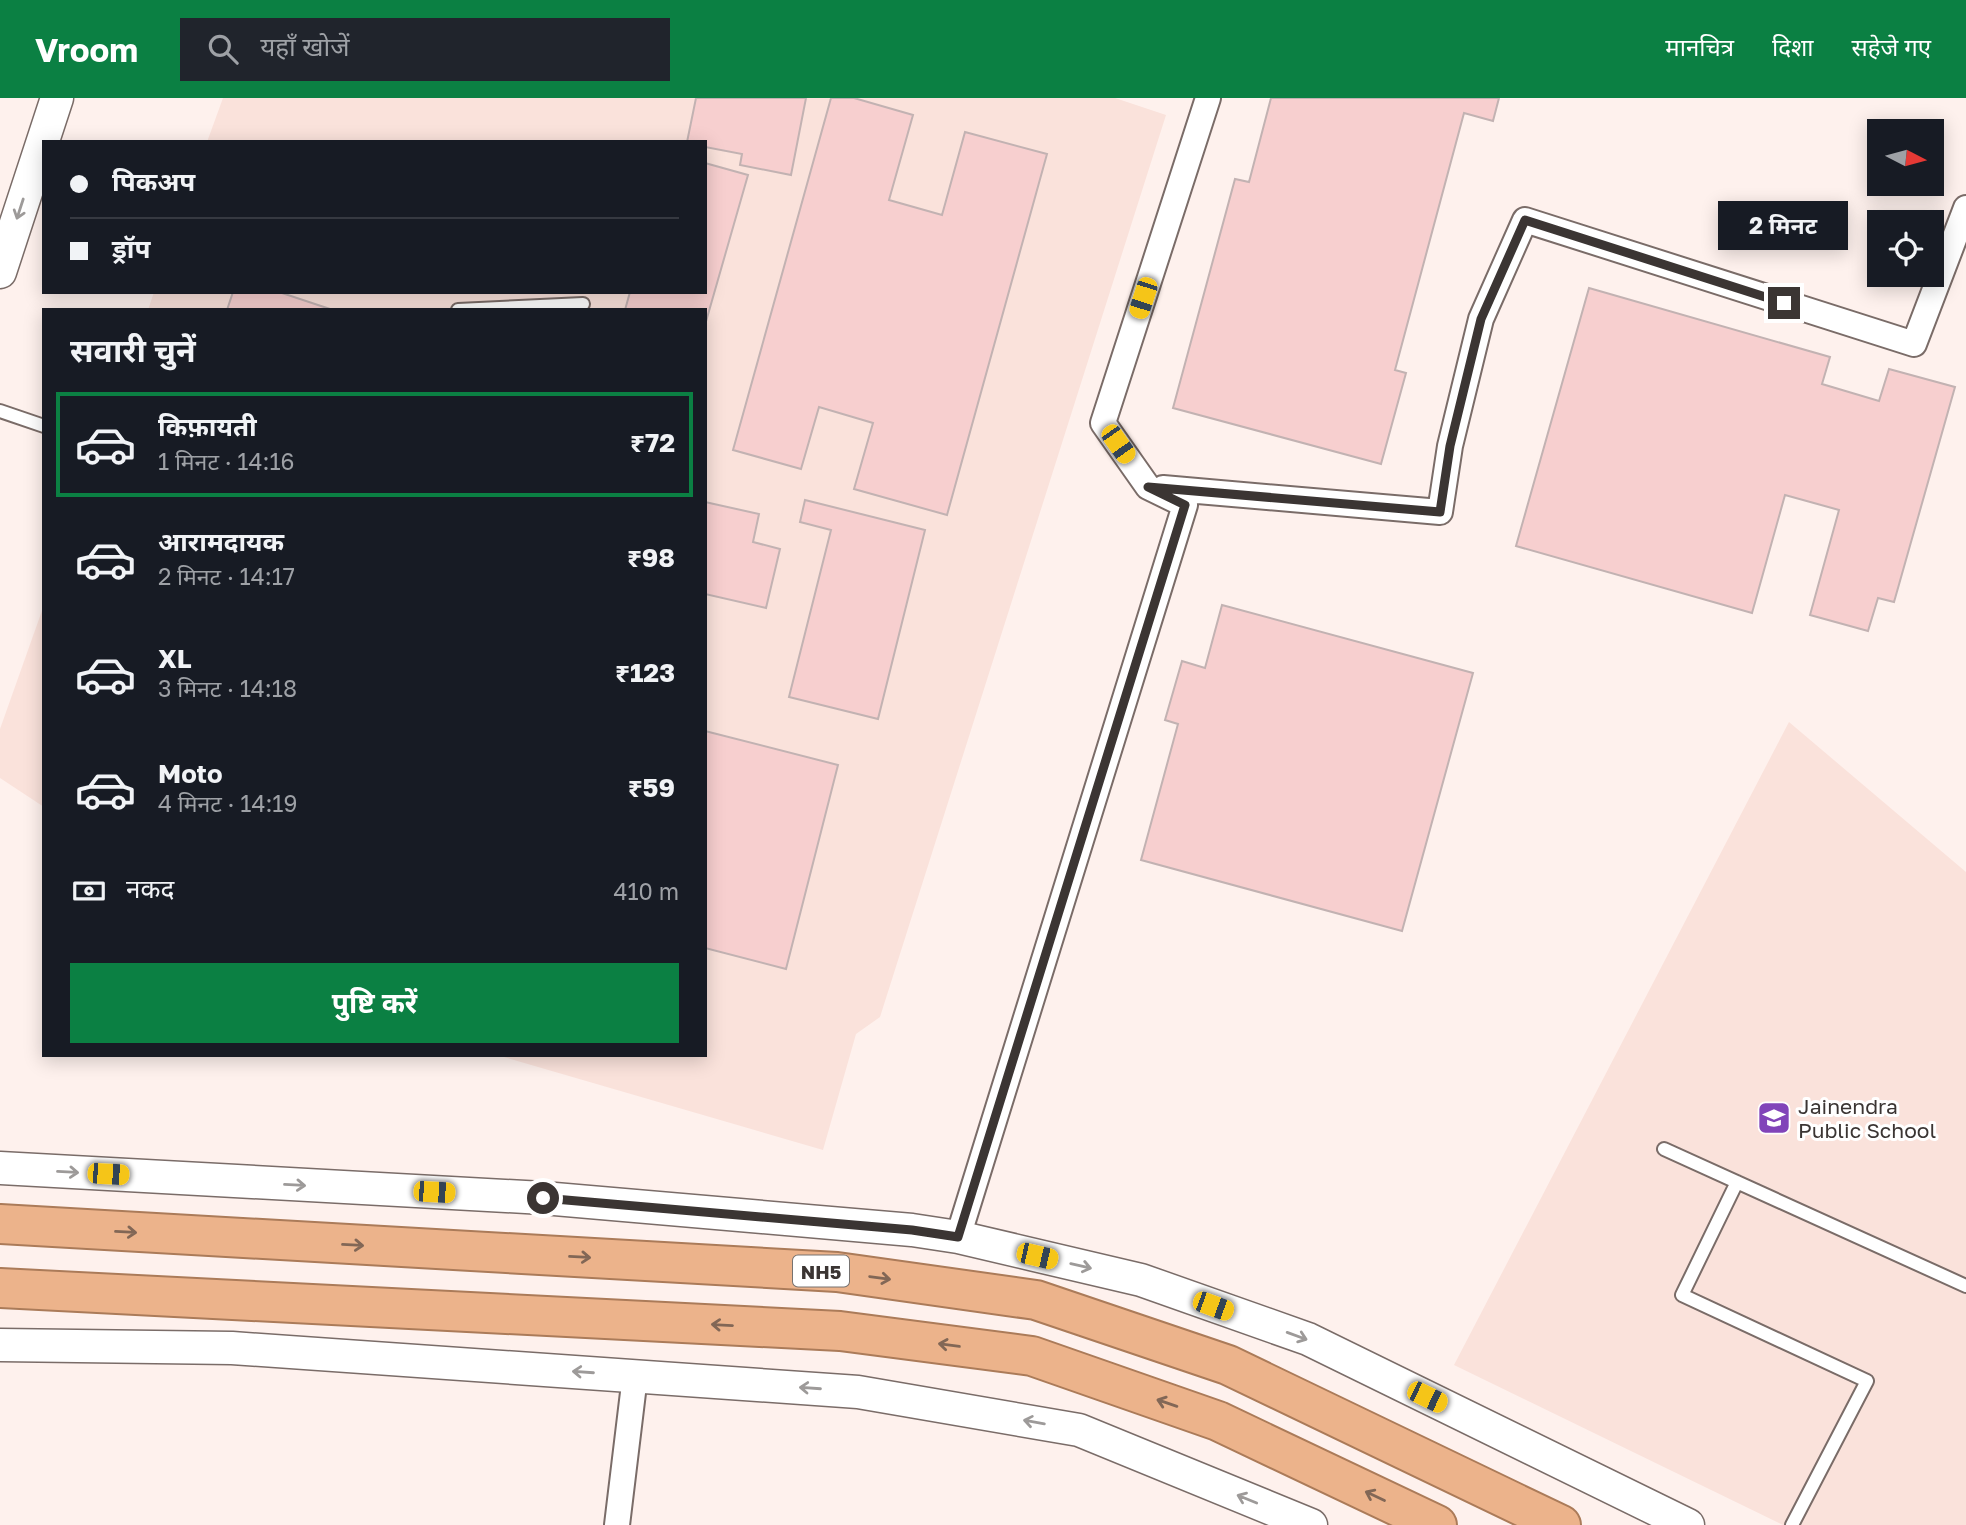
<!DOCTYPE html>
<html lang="hi">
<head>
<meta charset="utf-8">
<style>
  body { margin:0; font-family:"Golos Text","Noto Sans Devanagari",sans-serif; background:#20242c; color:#f1f3f6; height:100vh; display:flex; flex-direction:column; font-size:26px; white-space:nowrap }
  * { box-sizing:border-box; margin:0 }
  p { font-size:23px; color:#9ea1a6 }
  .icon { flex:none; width:38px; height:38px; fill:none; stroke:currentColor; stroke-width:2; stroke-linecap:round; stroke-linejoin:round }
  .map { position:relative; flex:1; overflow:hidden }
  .side { position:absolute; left:42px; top:210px; width:665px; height:749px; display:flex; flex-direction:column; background:#171b24; border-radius:0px; box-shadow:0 4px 18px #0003 }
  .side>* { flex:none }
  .hud { position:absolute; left:42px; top:42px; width:665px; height:154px; border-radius:0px; box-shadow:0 4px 18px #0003; display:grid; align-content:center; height:154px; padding:0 28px; background:#171b24 }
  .needle { width:46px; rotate:96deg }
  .fabs { position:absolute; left:1867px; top:21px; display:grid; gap:14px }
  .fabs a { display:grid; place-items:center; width:77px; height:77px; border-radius:0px; background:#171b24; box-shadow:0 4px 18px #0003; font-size:35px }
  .end { position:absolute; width:32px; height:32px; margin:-16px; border:9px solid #3b3533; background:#fff; box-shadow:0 0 0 4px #fff }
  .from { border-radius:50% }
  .bubble { position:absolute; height:49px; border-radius:0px; background:#171b24; box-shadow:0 4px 18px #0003; font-size:23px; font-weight:700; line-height:49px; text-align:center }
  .car { position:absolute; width:21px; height:42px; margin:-21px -10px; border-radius:9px; box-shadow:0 0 5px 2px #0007; background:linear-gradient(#f5c518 24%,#345 0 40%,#f5c518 0 76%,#345 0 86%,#f5c518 0) }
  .hud b { display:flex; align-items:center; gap:24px; height:66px; font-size:26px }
  .hud b+b { border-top:2px solid #363941 }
  .hud i { width:18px; height:18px; background:#f1f3f6 }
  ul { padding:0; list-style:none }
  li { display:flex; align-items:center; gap:21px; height:105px; margin:0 14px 10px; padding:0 14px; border:4px solid transparent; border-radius:0px }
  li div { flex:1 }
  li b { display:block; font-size:26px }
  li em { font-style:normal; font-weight:700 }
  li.selected { border-color:#0b8043 }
  li>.icon { width:63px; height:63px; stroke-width:1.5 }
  h2 { padding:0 28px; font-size:32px; line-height:84px }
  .pay { display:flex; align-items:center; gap:18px; height:77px; padding:0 28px; font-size:26px }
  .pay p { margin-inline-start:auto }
  .primary-button { display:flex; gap:14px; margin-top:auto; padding:14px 28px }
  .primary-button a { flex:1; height:80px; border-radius:0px; background:#0b8043; color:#fff; font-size:28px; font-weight:700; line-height:80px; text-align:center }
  header { display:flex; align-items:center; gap:42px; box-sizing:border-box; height:98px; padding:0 35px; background:#0b8043; color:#fff }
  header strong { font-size:33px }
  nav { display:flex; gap:38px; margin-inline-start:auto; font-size:24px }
  .search { width:490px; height:63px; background:#20242c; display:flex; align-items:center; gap:18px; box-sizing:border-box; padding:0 24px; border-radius:0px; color:#9ea1a6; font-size:26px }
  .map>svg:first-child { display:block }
  .built { fill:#fae2db }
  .building { fill:#f7cfcf; stroke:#c2b2b2; stroke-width:2 }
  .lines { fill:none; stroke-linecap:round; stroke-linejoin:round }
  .service-casing { stroke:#7a6c68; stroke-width:16 }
  .minor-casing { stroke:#7a6c68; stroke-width:28 }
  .tertiary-casing { stroke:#7a6c68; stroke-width:35 }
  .trunk-casing { stroke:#ab7b59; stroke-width:42 }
  .service { stroke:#fff; stroke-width:12 }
  .minor { stroke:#fff; stroke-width:24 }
  .tertiary { stroke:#fff; stroke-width:32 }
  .trunk { stroke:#ecb38b; stroke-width:38 }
  .oneway { stroke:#9d9a99 }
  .oneway2 { stroke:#826756 }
  .route { stroke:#3b3533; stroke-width:9 }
  .labels { text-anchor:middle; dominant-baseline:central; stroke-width:6; stroke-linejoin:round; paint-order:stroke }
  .shield { fill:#fff; stroke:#767270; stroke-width:2 }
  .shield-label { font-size:19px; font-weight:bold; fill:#3b3533 }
  .poi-label { font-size:21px; fill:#3b3533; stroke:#fff; text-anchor:start }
</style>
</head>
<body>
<header>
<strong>Vroom</strong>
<div class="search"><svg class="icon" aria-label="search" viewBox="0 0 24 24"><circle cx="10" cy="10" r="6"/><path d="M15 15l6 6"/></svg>यहाँ खोजें</div>
<nav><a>मानचित्र</a><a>दिशा</a><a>सहेजे गए</a></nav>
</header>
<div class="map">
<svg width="1966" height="1427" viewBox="0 0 1966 1427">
  <rect width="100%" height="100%" fill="#fef1ed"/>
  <path class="built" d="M223 0H1115L1166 17 880 919 856 936 823 1052 497 957H705V212H148L154 194H705V44H207Z
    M44 507V709L0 680V631Z
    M1789 624 1966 774V1427H1783L1454 1267Z"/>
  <path class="building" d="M696 0H806L791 77 740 67 742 56 705 49V44H687Z
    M831 0H854L913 17 889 102 942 117 965 34 1047 56 947 417 854 391 873 325 819 309 801 371 733 352Z
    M1271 0H1499L1493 23 1464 15 1395 272 1406 275 1381 366 1173 310 1235 81 1249 84Z
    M705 65 748 77 705 227V212H625L630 194H705Z
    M1589 190 1830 259 1822 286 1879 303 1889 271 1955 289 1894 504 1878 500 1868 533 1810 517 1839 412 1785 397 1752 515 1516 448Z
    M233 194H279L333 212H227Z
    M805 402 925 432 878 621 789 599 831 432 800 424Z
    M705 404 759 416 753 444 780 451 766 510 705 496Z
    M1222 507 1473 575 1402 833 1141 762 1178 626 1165 622 1182 563 1205 570Z
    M705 633 838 667 786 871 705 850Z"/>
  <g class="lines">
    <defs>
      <path id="service" d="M458 212 583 206
        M0 313 44 328
        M1664 1051 1966 1188
        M1737 1084 1682 1197 1867 1283 1792 1427"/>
      <path id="minor" d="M1163 390 1440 414 1450 348 1481 221 1525 122 1914 246 1966 110
        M958 1139 1185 407 1148 389 1103 325 1208 0
        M617 1427 635 1278"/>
      <path id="tertiary" d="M0 174 57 0
        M0 1070 543 1100 912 1132 958 1139 1141 1182 1308 1241 1688 1427
        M0 1247 232 1250 858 1294 1079 1332 1311 1427"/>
      <path id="trunk" d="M0 1126 837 1174 1036 1202 1228 1267 1561 1427
        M0 1190 840 1233 1032 1258 1218 1323 1437 1427"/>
    </defs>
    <use href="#service" class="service-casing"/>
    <use href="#minor" class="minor-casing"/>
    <use href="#tertiary" class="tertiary-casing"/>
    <use href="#trunk" class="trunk-casing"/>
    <use href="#service" class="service"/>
    <use href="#minor" class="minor"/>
    <use href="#tertiary" class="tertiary"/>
    <use href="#trunk" class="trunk"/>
  </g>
  <defs><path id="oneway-shaft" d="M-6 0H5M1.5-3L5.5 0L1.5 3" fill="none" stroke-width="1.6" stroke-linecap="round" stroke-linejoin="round" transform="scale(1.75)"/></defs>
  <g class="oneway">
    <use href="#oneway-shaft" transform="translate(20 111) rotate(108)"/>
    <use href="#oneway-shaft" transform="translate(68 1074) rotate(3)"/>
    <use href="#oneway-shaft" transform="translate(295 1087) rotate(3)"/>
    <use href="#oneway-shaft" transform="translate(1081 1168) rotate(13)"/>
    <use href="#oneway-shaft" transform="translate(1297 1238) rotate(20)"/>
    <use href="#oneway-shaft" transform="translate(583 1274) rotate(-176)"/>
    <use href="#oneway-shaft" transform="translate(810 1290) rotate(-176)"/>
    <use href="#oneway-shaft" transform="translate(1034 1324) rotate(-170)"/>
    <use href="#oneway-shaft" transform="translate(1247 1401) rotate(-158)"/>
  </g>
  <g class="oneway2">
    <use href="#oneway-shaft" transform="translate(126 1134) rotate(3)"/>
    <use href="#oneway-shaft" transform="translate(353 1147) rotate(3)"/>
    <use href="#oneway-shaft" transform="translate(580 1159) rotate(3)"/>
    <use href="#oneway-shaft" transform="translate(880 1180) rotate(8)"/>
    <use href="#oneway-shaft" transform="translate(722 1227) rotate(-177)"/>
    <use href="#oneway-shaft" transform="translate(949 1247) rotate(-172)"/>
    <use href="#oneway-shaft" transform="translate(1167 1305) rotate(-161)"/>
    <use href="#oneway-shaft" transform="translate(1375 1398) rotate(-155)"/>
  </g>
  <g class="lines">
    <path class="route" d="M543 1100 912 1132 958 1139 1185 407 1148 389 1440 414 1450 348 1481 221 1525 122 1784 205"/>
  </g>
  <defs>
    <symbol id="school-square" viewBox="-11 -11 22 22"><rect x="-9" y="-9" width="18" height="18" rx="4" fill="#8144b9" stroke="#fff"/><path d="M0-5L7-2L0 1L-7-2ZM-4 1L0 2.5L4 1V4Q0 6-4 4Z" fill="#fff"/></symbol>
  </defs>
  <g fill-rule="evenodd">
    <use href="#school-square" x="1755" y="1001" width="38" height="38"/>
  </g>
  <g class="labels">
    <rect class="shield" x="793" y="1157.5" width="56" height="31" rx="5"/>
    <g class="shield-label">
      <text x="821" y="1173">NH5</text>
    </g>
    <g class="poi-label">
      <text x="1798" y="1008">Jainendra<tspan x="1798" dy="24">Public School</tspan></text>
    </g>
  </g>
</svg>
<div class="fabs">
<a><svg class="needle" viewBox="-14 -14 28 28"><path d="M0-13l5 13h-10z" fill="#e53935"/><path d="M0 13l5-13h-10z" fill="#9ea1a6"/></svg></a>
<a><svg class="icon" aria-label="locate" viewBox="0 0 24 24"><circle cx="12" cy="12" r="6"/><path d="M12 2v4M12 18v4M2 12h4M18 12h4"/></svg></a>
</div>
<i class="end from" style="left:543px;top:1100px"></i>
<i class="end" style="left:1784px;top:205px"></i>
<div class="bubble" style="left:1718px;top:103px;width:130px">2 मिनट</div>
<i class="car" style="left:1143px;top:200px;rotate:198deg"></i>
<i class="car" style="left:1118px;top:346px;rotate:145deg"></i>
<i class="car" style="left:108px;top:1076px;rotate:93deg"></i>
<i class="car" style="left:434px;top:1094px;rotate:93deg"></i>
<i class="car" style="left:1037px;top:1158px;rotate:103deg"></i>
<i class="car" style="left:1213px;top:1208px;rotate:110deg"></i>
<i class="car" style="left:1427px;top:1299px;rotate:116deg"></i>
<div class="hud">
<b><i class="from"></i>पिकअप</b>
<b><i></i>ड्रॉप</b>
</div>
<section class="side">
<h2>सवारी चुनें</h2>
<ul>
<li class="selected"><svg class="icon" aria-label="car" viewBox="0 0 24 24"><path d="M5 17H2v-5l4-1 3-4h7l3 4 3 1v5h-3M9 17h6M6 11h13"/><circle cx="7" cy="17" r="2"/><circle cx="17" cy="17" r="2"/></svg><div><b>किफ़ायती</b><p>1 मिनट · 14:16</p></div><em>₹72</em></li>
<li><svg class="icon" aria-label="car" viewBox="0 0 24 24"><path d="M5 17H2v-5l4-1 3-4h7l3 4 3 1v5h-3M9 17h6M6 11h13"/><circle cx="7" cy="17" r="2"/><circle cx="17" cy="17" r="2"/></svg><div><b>आरामदायक</b><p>2 मिनट · 14:17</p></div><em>₹98</em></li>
<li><svg class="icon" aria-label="car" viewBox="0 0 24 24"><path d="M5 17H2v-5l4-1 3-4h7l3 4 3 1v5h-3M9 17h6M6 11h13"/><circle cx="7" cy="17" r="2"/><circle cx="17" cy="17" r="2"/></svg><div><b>XL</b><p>3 मिनट · 14:18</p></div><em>₹123</em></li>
<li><svg class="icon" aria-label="car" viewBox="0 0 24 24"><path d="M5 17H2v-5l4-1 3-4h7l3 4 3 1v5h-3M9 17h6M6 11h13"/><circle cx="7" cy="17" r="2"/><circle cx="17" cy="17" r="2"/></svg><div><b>Moto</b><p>4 मिनट · 14:19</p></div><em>₹59</em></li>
</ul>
<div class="pay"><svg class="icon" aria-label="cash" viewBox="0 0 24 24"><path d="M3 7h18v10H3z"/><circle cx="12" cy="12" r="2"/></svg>नकद<p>410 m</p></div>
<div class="primary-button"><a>पुष्टि करें</a></div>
</section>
</div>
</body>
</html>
